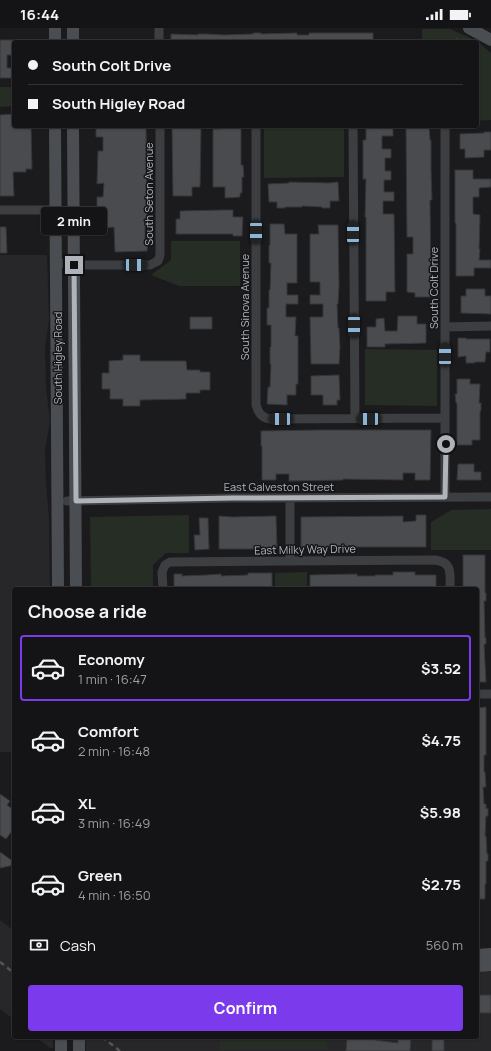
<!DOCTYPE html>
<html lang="en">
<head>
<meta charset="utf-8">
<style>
  body { margin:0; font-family:Manrope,sans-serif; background:#212123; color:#f1f3f6; height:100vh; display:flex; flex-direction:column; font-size:15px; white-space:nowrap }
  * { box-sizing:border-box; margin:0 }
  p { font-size:13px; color:#9d9ea1 }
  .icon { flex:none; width:22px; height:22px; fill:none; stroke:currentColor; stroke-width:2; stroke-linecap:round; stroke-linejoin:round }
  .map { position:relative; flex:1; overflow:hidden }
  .drawer { position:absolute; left:12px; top:559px; width:467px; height:452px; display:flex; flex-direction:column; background:#141416; border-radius:4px; box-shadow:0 1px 3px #0004,0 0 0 1px #333335 }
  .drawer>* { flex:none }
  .guide { position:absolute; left:12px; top:12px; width:467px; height:88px; border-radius:4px; box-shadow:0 1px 3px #0004,0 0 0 1px #333335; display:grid; align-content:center; height:88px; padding:0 16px; background:#141416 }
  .end { position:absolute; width:18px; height:18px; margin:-9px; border:5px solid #afb4bb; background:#111; box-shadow:0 0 0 2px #111 }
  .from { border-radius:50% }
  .bubble { position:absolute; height:28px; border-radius:4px; background:#141416; box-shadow:0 1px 3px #0004,0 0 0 1px #333335; font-size:13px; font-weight:700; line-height:28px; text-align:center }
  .car { position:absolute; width:12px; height:24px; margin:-12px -6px; border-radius:5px; box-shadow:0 0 3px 1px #0007; background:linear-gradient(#222 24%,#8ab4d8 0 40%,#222 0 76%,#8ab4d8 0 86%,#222 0) }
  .guide b { display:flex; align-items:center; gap:14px; height:38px; font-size:15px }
  .guide b+b { border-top:1px solid #333335 }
  .guide i { width:10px; height:10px; background:#f1f3f6 }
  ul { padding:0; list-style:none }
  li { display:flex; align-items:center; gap:12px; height:66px; margin:0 8px 6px; padding:0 8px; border:2px solid transparent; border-radius:4px }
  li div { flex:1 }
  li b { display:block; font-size:15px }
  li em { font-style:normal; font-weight:700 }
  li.selected { border-color:#7c3aed }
  li>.icon { width:36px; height:36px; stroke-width:1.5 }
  h2 { padding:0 16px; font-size:18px; line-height:48px }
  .pay { display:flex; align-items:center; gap:10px; height:44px; padding:0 16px; font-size:15px }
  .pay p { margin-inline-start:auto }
  .action { display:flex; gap:8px; margin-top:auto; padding:8px 16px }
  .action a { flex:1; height:46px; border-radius:4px; background:#7c3aed; color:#fff; font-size:16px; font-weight:700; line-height:46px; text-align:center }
  .status { display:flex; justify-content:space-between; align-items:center; height:28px; padding:0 20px; background:#141416; direction:ltr }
  .status svg { height:11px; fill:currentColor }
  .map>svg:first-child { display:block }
  .built { fill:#27272a }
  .green { fill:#252d25 }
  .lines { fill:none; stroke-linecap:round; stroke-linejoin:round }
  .stream { stroke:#343e42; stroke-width:2.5 }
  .building { fill:#4a4b4f; stroke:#353639 }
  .street { stroke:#3c3e42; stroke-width:9 }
  .secondary { stroke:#4a4d51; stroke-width:12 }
  .rail { stroke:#515458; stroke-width:2.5; stroke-dasharray:5 4; stroke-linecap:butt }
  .route { stroke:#afb4bb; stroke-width:5 }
  .labels { text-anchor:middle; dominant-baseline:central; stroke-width:3; stroke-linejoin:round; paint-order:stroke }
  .street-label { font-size:11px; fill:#afb4bb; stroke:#161618 }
</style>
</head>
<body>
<div class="status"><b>16:44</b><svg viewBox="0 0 49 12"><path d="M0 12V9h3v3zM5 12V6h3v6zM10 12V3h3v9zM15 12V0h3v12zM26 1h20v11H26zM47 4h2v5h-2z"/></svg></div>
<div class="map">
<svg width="491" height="1023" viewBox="0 0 491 1023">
  <rect width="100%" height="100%" fill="#1b1b1d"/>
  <path class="built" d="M0 227H47L49 291 45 321 46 359 50 394 45 421 46 456 49 490 50 561H14V724H0Z
    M0 892 14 903V992L0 981Z
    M477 943H491V1023H86V1014L80 1009H477Z
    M36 1009H53V1020H50Z"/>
  <path class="green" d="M422 1H450L477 13 491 25V92L477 93V14H422Z
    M0 59H14V78L0 79Z
    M264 98H344V149L264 150Z
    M171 213H240V258H179L151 247 171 232Z
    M365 321 437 322V378L365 377Z
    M491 481V522H431V494L451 482Z
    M189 487V525H166L153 537V561H91L90 489Z
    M307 544V561H275V545Z
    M220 1009H327V1021L220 1022Z"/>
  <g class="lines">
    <path class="stream" d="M456 14 457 11"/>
  </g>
  <path class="building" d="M253 5H261V6L297 5V7H309V5H373V14H171V6L198 7V6H206L224 7 253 6Z
    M0 12H14V27H7V40H14V50H0Z
    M13 86V98H31L32 141H26V144H13L14 168H0V87Z
    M96 98H146L147 199H145V212H148L147 223 115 224 114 199 104 200V196H97V169H103L104 155 97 156 98 123H103V109H96Z
    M172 98H192V100L201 101 200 159H192V168H173Z
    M220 98H241V137H243L244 149H242V165H240V169L225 170V159H213V101H220Z
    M366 98H385V100H393V108H382V121H391V130H385V143H391V152H384V164H394V173H383V186H394L395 264H386V273H366V189H365L366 151H363V112H366Z
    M413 98H429L430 112H431V142L432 172H430L431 254H430V269H415V265L407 264V226H413V209H407L406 99H413Z
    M484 104H491V122H484V129L465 130V121H460V106L484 105Z
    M455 142H473V151H491V159L479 160V169H473V186L480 187 479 221H480L479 232H491V240H474V248H456V195H455Z
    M289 154 329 155 338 154 339 173H330V180H322V179L302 178V179H285V180H277V174H269L268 156 289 155Z
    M223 182H233V189H243L242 208H233V206H176V191H180V183Z
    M270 196H284L285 206H297V255H287V267H298V276H286V289H296L295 308H298V356H296V367H287V377L267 376 268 359H270L271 336H270V319H271V297H267V280H269V262H270L271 235H269V217H270Z
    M318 197H338L339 257 338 276H337L338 300H339L340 319 339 336H311L310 289H323V276H310V267H320V254H310V206H319Z
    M0 199H6L7 225H0Z
    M466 261H485V268H491V286L461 285V268H466Z
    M398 288H417V296H426V315L385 316V319H367V299H376V291L384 290 385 303H397Z
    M190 289H212V301H190Z
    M458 310H466V311H490V324H486L485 334H475V335H466V328L458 329Z
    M123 327H140V333H186L187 342H200V344H210V362H200V365H186V371L140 372V378H123V371H110V361H102V345H109V333L123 332Z
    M339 347 340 372H337V377H323V367H311V348Z
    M457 351H470V356H480L479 375H481V383H480V412H472V417H457V375H456L455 366H457Z
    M319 402H431L430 452H415V445H403V452L343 451V452L289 453V446H276V452H262V418H261V403Z
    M458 436H474V444H481V452H457Z
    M416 487H426V519H339V520H325V519L301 520V489L403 488V494L416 493Z
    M219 488 232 489 276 488 277 521H219Z
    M199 490H208L209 521 195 522 194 507H200Z
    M463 527H485V565H486V573H484L485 610H486V616H484L486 654H477V561H463Z
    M393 544H415V547H436V561H310V547L357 546V548H375V547H393Z
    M248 545H272V561H174V546H182V548L207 547 221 546V548L248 547Z
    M486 679V727H484V744H485L486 759H483L484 776H486V781L488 780V788H486L485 808H486L487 826H488V833H486V856H485V871H477V680Z
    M0 766 10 773 7 777 14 782V800L6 811 0 807Z
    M0 824 14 834V837L0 840Z
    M477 967H491V985H477Z
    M347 1009H375V1012L398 1015V1010L411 1011 410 1023H346Z
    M432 1009H444V1023H432Z"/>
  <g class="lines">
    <path class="street" d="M159 0V14
      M256 98V377C259 386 261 389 270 391L445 390
      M353 98 355 391
      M445 98V469
      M0 182H56
      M56 235 74 237H150L158 233 160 227V98
      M445 299 491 298
      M290 470V533
      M67 473 232 470 491 469
      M163 561 162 544 165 537 170 534 435 532C453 534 450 546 450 561
      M477 666H491"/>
    <path class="secondary" d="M55 0V14
      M73 0V14
      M469 0 491 12
      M55 98 58 561
      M73 98 76 561
      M477 927 491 926
      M477 938 491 937
      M61 1009V1023
      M79 1009V1023"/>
    <path class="rail" d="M0 934 14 945
      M102 1009 120 1023"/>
  </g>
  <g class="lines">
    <path class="route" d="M74 237 76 473 232 470 445 469 446 416"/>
  </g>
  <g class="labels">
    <g class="street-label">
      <text transform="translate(148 166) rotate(-90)">South Seton Avenue</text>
      <text transform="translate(433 260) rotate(-90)">South Colt Drive</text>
      <text transform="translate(244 279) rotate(-90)">South Sinova Avenue</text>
      <text transform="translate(57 330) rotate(-90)">South Higley Road</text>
      <text x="279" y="458">East Galveston Street</text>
      <text transform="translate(305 521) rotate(-1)">East Milky Way Drive</text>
    </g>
  </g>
</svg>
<i class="end from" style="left:446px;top:416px"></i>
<i class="end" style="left:74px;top:237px"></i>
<div class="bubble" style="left:41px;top:179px;width:66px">2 min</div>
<i class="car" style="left:256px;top:204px;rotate:180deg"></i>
<i class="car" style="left:353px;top:205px;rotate:0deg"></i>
<i class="car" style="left:135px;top:237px;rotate:90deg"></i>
<i class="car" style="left:354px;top:298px;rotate:180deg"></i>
<i class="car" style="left:445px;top:327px;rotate:0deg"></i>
<i class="car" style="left:281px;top:391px;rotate:271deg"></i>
<i class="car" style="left:369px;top:391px;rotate:269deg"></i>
<div class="guide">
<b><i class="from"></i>South Colt Drive</b>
<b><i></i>South Higley Road</b>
</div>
<section class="drawer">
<h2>Choose a ride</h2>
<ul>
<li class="selected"><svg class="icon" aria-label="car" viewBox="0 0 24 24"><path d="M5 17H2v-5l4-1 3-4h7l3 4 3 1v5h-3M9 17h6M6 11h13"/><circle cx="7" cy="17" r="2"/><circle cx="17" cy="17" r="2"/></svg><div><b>Economy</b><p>1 min · 16:47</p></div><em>$3.52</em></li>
<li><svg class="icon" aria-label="car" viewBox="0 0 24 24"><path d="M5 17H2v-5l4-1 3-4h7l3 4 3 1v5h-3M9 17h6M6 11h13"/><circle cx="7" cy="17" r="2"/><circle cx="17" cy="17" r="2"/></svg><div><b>Comfort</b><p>2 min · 16:48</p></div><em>$4.75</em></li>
<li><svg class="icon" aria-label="car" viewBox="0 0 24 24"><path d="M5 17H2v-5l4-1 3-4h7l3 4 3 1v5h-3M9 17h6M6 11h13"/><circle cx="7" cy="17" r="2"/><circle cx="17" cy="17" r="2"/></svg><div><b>XL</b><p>3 min · 16:49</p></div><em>$5.98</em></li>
<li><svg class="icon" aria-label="car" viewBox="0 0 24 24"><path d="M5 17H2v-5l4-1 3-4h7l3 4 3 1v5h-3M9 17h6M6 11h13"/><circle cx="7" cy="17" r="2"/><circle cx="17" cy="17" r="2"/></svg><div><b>Green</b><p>4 min · 16:50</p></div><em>$2.75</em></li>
</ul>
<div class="pay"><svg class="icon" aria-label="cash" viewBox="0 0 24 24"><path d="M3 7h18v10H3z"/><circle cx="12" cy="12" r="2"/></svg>Cash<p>560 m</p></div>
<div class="action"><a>Confirm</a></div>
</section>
</div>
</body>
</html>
